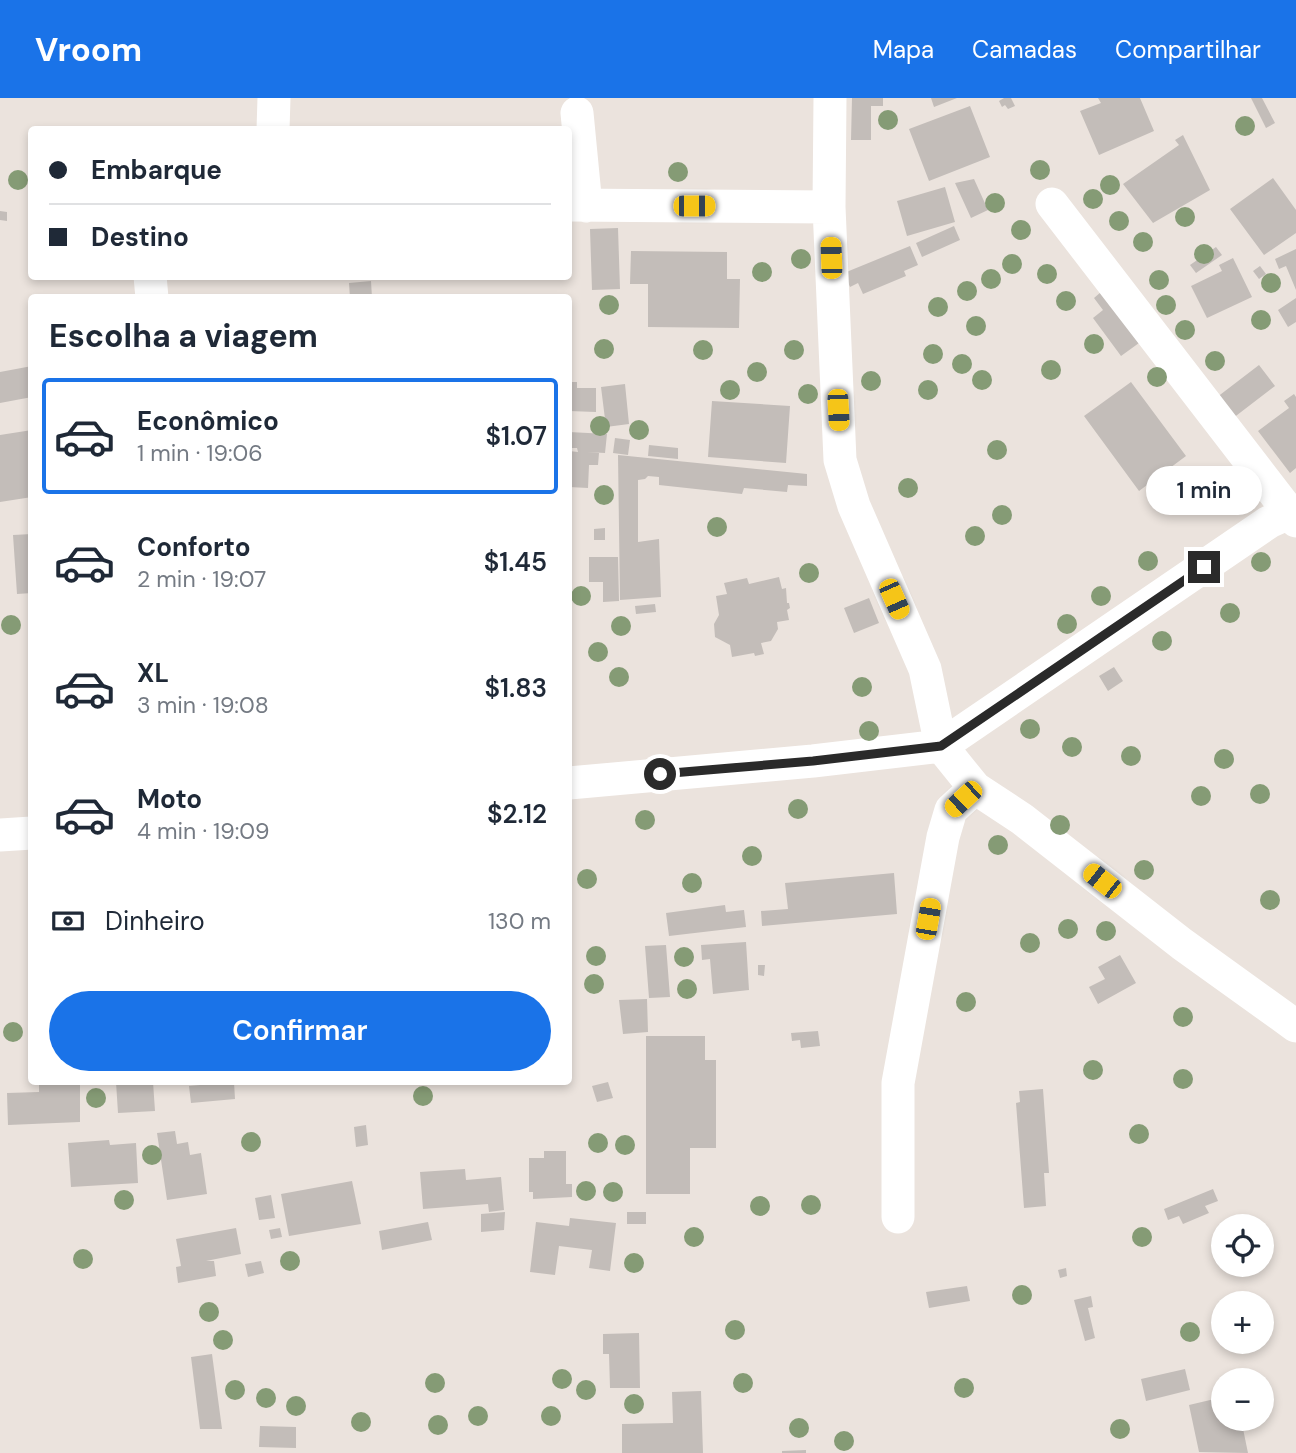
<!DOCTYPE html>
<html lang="pt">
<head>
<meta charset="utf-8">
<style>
  body { margin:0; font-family:"DM Sans",sans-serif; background:#f2f2f3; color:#1f2937; height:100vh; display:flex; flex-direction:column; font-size:26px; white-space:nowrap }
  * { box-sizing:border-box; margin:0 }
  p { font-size:23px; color:#747a83 }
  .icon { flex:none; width:38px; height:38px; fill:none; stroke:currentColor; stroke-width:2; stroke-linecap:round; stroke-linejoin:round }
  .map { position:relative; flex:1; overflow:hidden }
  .panel { position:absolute; left:28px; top:196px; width:544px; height:791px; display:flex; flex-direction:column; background:#fff; border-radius:7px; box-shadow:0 4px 10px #0003 }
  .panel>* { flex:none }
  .guide { position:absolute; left:28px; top:28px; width:544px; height:154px; border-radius:7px; box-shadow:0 4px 10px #0003; display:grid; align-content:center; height:154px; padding:0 21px; background:#fff }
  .fabs { position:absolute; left:1211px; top:1116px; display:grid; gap:14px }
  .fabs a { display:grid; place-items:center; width:63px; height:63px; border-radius:50%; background:#fff; box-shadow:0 4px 10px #0003; font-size:35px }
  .end { position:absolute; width:32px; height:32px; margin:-16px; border:9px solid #2a2a2a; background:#fff; box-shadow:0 0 0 4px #fff }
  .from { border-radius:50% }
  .bubble { position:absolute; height:49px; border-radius:24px; background:#fff; box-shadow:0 4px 10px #0003; font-size:23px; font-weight:600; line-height:49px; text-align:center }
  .car { position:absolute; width:21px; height:42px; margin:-21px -10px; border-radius:9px; box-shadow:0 0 5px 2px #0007; background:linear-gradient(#f5c518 24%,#345 0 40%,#f5c518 0 76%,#345 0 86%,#f5c518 0) }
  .guide b { display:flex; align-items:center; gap:24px; height:66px; font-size:26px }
  .guide b+b { border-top:2px solid #e0e1e3 }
  .guide i { width:18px; height:18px; background:#1f2937 }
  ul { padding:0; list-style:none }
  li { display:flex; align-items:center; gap:21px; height:116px; margin:0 14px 10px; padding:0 7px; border:4px solid transparent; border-radius:7px }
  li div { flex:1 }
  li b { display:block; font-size:26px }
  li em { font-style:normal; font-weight:600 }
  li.current { border-color:#1a73e8 }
  li>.icon { width:63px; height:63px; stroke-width:1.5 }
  h2 { padding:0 21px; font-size:32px; line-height:84px }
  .pay { display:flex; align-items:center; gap:18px; height:77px; padding:0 21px; font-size:26px }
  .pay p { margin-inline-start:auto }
  .action { display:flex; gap:14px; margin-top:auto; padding:14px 21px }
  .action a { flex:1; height:80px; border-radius:42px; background:#1a73e8; color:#fff; font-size:28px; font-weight:600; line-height:80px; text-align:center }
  header { display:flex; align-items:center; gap:42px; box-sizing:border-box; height:98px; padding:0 35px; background:#1a73e8; color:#fff }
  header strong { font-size:33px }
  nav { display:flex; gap:38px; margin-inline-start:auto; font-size:24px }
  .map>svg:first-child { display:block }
  .building { fill:#c3bdb9 }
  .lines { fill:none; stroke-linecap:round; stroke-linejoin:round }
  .minor { stroke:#fff; stroke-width:33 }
  .tree { fill:#859b75 }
  .route { stroke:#2a2a2a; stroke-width:9 }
</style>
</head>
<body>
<header>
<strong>Vroom</strong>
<nav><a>Mapa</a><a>Camadas</a><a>Compartilhar</a></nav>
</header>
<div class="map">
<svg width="1296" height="1355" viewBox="0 0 1296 1355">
  <rect width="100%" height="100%" fill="#ebe3dd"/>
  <path class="building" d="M852 0H883V8H871V42H851Z
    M931 0H957L934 9Z
    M1004 0H1011L1015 8 1008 11 1005 7 1002 9 999 3Z
    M1098 0H1140L1154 33 1099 57 1080 13 1101 5Z
    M1251 0H1262L1275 25 1266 30Z
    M970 8 990 59 929 83 909 31Z
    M1183 37 1210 92 1153 125 1123 86 1179 47 1175 42Z
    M1273 80 1296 112V135L1264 157 1230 111Z
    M974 81 988 112 971 120 955 85Z
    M945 89 955 124 907 138 897 103Z
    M0 113 7 114V123L0 122Z
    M954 128 960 142 922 159 916 145Z
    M618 130 620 191 592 192 590 131Z
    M910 148 918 167 904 173 906 178 863 196 858 185 850 189 844 175Z
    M1216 149 1222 157 1196 175 1190 167Z
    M1296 151V192L1286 168 1279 171 1275 161Z
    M631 153 727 154V181H740L739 230 648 229V186H630Z
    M1233 160 1252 199 1207 220 1191 188 1222 173 1219 167Z
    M1260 168 1266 176 1259 181 1253 173Z
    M371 183 372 200H350L349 185Z
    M1101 194 1139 245 1121 258 1093 220 1103 212 1094 200Z
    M1296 200V224L1288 229 1278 212Z
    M1259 267 1275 288 1228 324 1212 303Z
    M32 268V299L0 305V274Z
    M569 284H577V290H596V314L569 313Z
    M1131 284 1186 358 1139 393 1084 318Z
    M625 286 629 326 606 329 601 289Z
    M1294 296 1296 299V370L1290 375 1258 333 1289 310 1284 303Z
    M712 303 790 308 786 365 708 359Z
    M32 332V399L0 404V337Z
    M569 334 607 336 605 355 587 354 599 355 598 367H589L588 390 569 389V353L578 354 577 350H569Z
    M615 340 630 342 628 357 613 355Z
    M649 347 678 350V361L648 358Z
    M618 357 807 376V388L788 387 787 394 744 390 742 396 659 387V379L648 378 645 381 638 382V444L659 441 661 499 620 502Z
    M605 430V442H594V431Z
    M32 436V495L17 496 13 437Z
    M589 459H618L619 503 603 504V484H589Z
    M779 479 782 491 786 490 787 505H789L790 510 787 512 789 522 777 524 778 531 771 543 761 545 764 556 755 558 754 555 732 559 730 547 715 539 714 526 719 517 716 498 727 496 724 485 747 480 749 486Z
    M869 500 879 525 854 535 844 510Z
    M655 506 656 514 636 516 635 508Z
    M1114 569 1123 583 1108 593 1099 578Z
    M894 775 897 816 762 828 761 813 788 811 785 785Z
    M725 807 726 814 744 812 746 829 669 838 666 815Z
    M746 844 749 892 713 896 710 861 702 862 701 847Z
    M666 847 670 899 649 900 645 848Z
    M1120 857 1136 885 1098 906 1089 889 1105 881 1098 869Z
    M758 867H765L764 878 758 877Z
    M647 901 648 934 623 936 619 902Z
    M818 933 820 948 801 950 800 942 792 943 791 935Z
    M646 938H705V962H716V1050H690V1096H646Z
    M80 984V1024L8 1027 7 995 39 994V985Z
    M116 984H153L155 1013 118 1015Z
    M234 984 235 1001 191 1005 189 988Z
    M608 984 613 1000 597 1004 592 988Z
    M1043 991 1049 1075H1044L1046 1108 1024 1110 1016 1005 1020 1004 1019 993Z
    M366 1027 368 1047 356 1049 354 1029Z
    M175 1033 177 1046 188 1044 190 1057 201 1055 207 1096 167 1102 157 1035Z
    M109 1042 110 1047 136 1045 138 1085 71 1089 68 1045Z
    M544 1053H566V1086H572V1099L533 1101V1094H529V1060H544Z
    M465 1071 466 1082 501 1079 504 1112 489 1114 488 1106 423 1111 420 1074Z
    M352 1083 361 1126 289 1138 281 1096Z
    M1213 1091 1218 1103 1205 1108 1209 1115 1183 1126 1179 1118 1168 1122 1164 1111Z
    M271 1097 275 1120 259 1122 255 1100Z
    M505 1114 504 1132 481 1134V1116Z
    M627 1114H646V1126H627Z
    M570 1120 616 1125 610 1173 589 1170 592 1152 559 1148 555 1177 530 1174 536 1124 569 1128Z
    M428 1124 432 1142 382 1152 379 1133Z
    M236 1130 241 1156 206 1163H214L216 1178 178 1185 176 1169 181 1168 176 1141Z
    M280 1130 282 1139 271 1141 269 1132Z
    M261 1163 264 1175 248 1179 245 1166Z
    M1066 1170 1067 1178 1060 1180 1058 1172Z
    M967 1188 970 1203 929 1210 926 1194Z
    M1091 1198 1093 1209 1088 1210 1095 1240 1085 1243 1074 1202Z
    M639 1235 640 1290H610L609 1256H603V1236Z
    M212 1256 222 1331H200L191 1259Z
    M1185 1271 1190 1292 1146 1303 1141 1281Z
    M701 1293 703 1355H622V1326L673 1325 672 1294Z
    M1223 1299V1321H1241L1248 1355 1199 1354 1189 1307Z
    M260 1328 296 1329V1350L259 1349Z
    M806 1352V1355H782V1353Z"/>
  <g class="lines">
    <path class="minor" d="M830 0 829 109 840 362 854 408 925 571 941 648 1269 424 1296 412
      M577 15 586 108
      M273 32 274 0
      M1052 106 1296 423
      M569 107 829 109
      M150 178 152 200
      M569 685 813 663 941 648 975 690 1022 721 1182 846 1296 928
      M0 737 32 735
      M898 1119V985L943 739 951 712 975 690"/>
  </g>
  <g class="tree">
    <circle cx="888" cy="22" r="10"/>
    <circle cx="1245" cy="28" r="10"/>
    <circle cx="1040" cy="72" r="10"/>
    <circle cx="678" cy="74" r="10"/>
    <circle cx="18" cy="82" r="10"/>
    <circle cx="1110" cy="87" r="10"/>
    <circle cx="1093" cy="101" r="10"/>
    <circle cx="995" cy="105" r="10"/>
    <circle cx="1185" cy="119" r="10"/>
    <circle cx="1119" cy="123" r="10"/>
    <circle cx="1021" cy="132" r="10"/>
    <circle cx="1143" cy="144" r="10"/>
    <circle cx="1204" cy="156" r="10"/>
    <circle cx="801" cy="161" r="10"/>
    <circle cx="1012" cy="166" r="10"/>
    <circle cx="762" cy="174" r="10"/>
    <circle cx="1047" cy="176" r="10"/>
    <circle cx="991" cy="181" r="10"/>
    <circle cx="1159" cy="182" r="10"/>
    <circle cx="1271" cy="185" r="10"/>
    <circle cx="967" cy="193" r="10"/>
    <circle cx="1066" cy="203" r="10"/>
    <circle cx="609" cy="207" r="10"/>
    <circle cx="1166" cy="207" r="10"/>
    <circle cx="938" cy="209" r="10"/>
    <circle cx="1261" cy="222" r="10"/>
    <circle cx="976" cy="228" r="10"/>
    <circle cx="1185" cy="232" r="10"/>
    <circle cx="1094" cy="246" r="10"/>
    <circle cx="604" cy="251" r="10"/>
    <circle cx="703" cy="252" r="10"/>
    <circle cx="794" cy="252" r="10"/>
    <circle cx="933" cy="256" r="10"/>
    <circle cx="1215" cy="263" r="10"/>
    <circle cx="962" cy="266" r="10"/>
    <circle cx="1051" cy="272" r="10"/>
    <circle cx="757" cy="274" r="10"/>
    <circle cx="1157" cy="279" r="10"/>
    <circle cx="982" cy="282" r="10"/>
    <circle cx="871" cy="283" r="10"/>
    <circle cx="730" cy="292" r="10"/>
    <circle cx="928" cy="292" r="10"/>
    <circle cx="808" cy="296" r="10"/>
    <circle cx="600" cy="328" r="10"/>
    <circle cx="639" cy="332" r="10"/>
    <circle cx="997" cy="352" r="10"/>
    <circle cx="908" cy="390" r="10"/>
    <circle cx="604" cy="397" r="10"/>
    <circle cx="1002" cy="417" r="10"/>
    <circle cx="717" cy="429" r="10"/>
    <circle cx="975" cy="438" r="10"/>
    <circle cx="1148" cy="463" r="10"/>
    <circle cx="1261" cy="464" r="10"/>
    <circle cx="809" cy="475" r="10"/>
    <circle cx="581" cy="498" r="10"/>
    <circle cx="1101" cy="498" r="10"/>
    <circle cx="1230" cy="515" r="10"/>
    <circle cx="1067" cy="526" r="10"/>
    <circle cx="11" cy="527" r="10"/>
    <circle cx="621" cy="528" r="10"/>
    <circle cx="1162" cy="543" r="10"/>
    <circle cx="598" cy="554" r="10"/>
    <circle cx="619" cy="579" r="10"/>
    <circle cx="862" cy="589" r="10"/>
    <circle cx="1030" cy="631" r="10"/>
    <circle cx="869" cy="633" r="10"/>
    <circle cx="1072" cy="649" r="10"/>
    <circle cx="1131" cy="658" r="10"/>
    <circle cx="1224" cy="661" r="10"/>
    <circle cx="1260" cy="696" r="10"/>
    <circle cx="1201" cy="698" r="10"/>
    <circle cx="798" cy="711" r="10"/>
    <circle cx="645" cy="722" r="10"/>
    <circle cx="1060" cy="727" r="10"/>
    <circle cx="998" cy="747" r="10"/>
    <circle cx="752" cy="758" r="10"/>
    <circle cx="1144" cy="772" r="10"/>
    <circle cx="587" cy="781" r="10"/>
    <circle cx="692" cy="785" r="10"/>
    <circle cx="1270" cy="802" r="10"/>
    <circle cx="1068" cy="831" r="10"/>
    <circle cx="1106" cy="833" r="10"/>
    <circle cx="1030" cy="845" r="10"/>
    <circle cx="596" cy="858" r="10"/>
    <circle cx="684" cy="859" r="10"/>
    <circle cx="594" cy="886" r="10"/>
    <circle cx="687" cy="891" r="10"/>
    <circle cx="966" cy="904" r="10"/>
    <circle cx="1183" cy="919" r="10"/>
    <circle cx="13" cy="934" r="10"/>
    <circle cx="1093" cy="972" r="10"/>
    <circle cx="1183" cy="981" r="10"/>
    <circle cx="423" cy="998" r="10"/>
    <circle cx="96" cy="1000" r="10"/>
    <circle cx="1139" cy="1036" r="10"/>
    <circle cx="251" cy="1044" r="10"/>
    <circle cx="598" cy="1045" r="10"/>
    <circle cx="625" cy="1047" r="10"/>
    <circle cx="152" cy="1057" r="10"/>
    <circle cx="586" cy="1093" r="10"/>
    <circle cx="613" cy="1094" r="10"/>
    <circle cx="124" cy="1102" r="10"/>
    <circle cx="811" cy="1107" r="10"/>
    <circle cx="760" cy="1108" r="10"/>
    <circle cx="694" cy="1139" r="10"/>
    <circle cx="1142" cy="1139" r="10"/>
    <circle cx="83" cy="1161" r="10"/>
    <circle cx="290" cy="1163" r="10"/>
    <circle cx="634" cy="1165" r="10"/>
    <circle cx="1022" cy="1197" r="10"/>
    <circle cx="209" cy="1214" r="10"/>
    <circle cx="735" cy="1232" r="10"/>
    <circle cx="1190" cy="1234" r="10"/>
    <circle cx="223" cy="1242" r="10"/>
    <circle cx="562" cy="1281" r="10"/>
    <circle cx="435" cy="1285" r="10"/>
    <circle cx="743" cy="1285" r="10"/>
    <circle cx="964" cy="1290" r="10"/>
    <circle cx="235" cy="1292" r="10"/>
    <circle cx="586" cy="1292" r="10"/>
    <circle cx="266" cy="1300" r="10"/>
    <circle cx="634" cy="1306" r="10"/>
    <circle cx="296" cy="1308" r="10"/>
    <circle cx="478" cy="1318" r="10"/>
    <circle cx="551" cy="1318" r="10"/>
    <circle cx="361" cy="1324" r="10"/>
    <circle cx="438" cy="1327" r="10"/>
    <circle cx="799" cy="1330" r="10"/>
    <circle cx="1120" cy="1331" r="10"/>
    <circle cx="844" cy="1343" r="10"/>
  </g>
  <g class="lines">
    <path class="route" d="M660 676 813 663 941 648 1204 469"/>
  </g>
</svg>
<div class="fabs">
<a><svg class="icon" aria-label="locate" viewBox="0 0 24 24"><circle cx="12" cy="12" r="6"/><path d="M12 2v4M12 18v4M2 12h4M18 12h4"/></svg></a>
<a>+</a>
<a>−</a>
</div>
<i class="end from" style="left:660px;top:676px"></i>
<i class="end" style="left:1204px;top:469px"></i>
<div class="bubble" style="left:1146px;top:368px;width:116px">1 min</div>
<i class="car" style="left:694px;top:108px;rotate:90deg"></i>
<i class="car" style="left:831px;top:160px;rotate:358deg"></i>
<i class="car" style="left:838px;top:312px;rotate:177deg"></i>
<i class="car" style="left:894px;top:501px;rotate:156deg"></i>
<i class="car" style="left:963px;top:701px;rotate:227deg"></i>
<i class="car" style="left:1102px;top:783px;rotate:308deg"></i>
<i class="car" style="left:928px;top:821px;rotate:10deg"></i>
<div class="guide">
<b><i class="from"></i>Embarque</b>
<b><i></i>Destino</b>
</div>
<section class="panel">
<h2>Escolha a viagem</h2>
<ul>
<li class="current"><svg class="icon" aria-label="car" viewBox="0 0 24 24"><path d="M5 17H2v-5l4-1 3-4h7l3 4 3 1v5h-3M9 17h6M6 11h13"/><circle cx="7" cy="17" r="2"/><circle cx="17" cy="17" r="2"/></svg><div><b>Econômico</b><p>1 min · 19:06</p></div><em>$1.07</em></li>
<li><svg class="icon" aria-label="car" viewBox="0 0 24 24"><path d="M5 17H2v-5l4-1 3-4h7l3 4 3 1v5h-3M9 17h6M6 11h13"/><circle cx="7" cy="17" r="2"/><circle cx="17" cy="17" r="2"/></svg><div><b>Conforto</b><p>2 min · 19:07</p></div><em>$1.45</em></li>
<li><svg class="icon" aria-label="car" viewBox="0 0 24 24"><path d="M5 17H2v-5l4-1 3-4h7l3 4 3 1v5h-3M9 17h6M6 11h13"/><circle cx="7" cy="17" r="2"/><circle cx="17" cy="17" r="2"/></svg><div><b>XL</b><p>3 min · 19:08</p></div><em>$1.83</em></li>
<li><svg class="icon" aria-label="car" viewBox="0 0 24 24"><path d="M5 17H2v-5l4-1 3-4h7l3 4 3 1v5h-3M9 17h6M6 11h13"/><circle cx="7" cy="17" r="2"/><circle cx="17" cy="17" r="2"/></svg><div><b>Moto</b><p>4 min · 19:09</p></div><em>$2.12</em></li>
</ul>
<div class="pay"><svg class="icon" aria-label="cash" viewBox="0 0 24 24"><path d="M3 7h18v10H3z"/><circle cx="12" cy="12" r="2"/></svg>Dinheiro<p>130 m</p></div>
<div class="action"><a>Confirmar</a></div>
</section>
</div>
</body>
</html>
